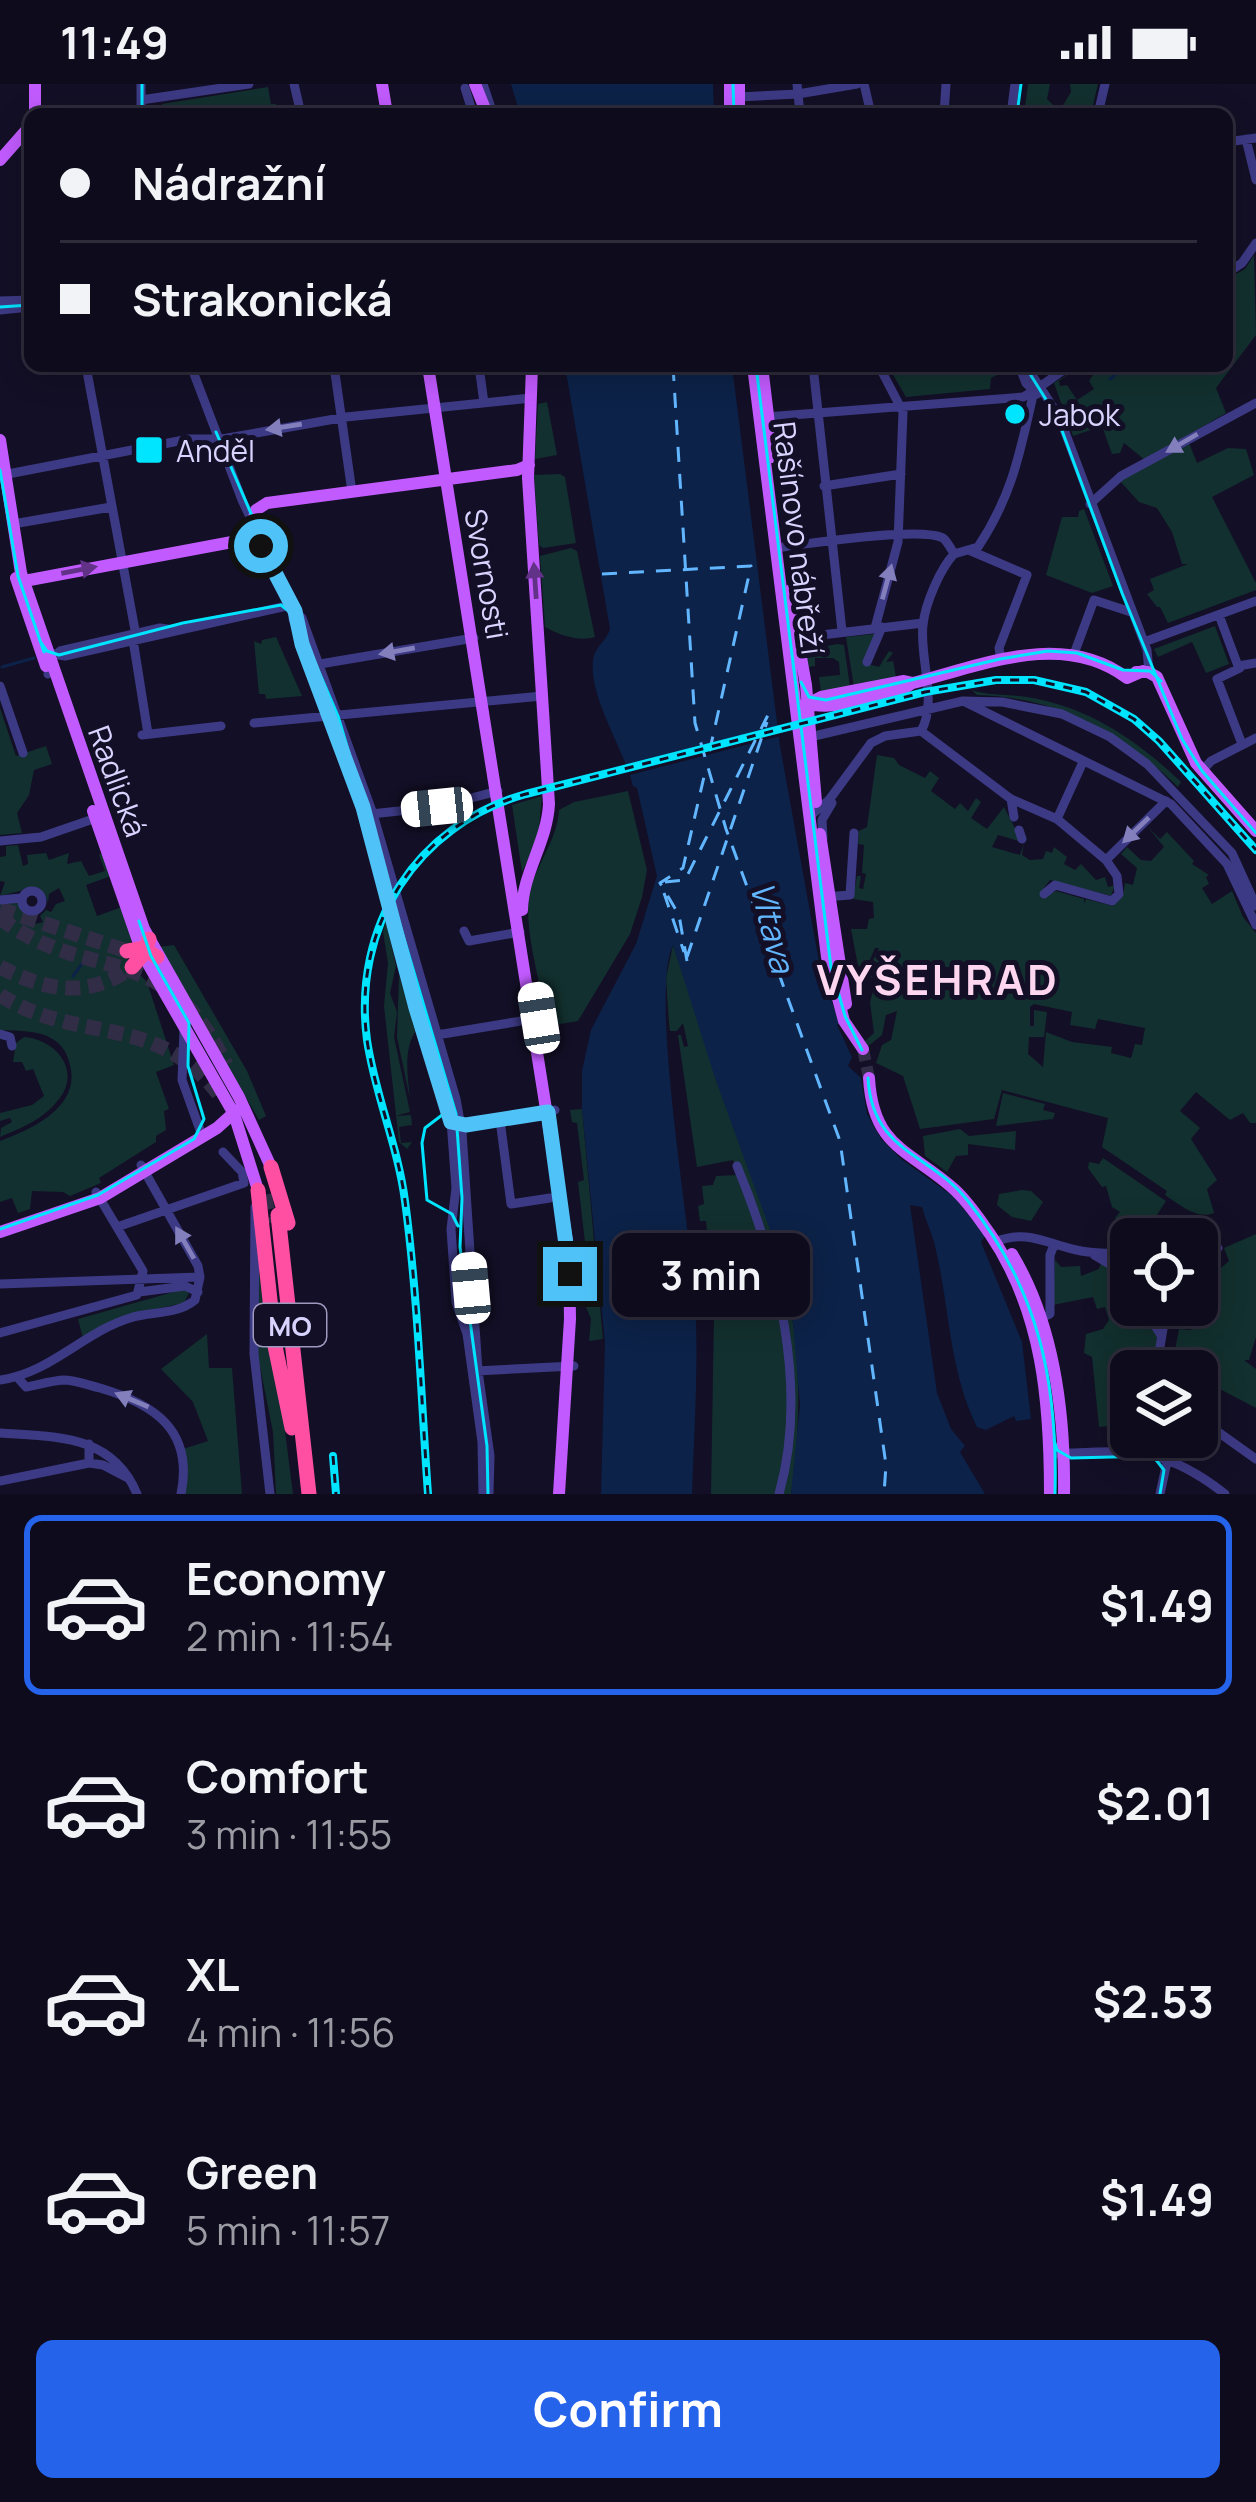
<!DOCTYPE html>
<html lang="en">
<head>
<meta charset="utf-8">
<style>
  body { margin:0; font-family:Manrope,sans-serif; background:#1c1929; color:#f1f3f6; height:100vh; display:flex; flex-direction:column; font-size:45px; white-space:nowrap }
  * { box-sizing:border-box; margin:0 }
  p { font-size:39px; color:#9b9ba3 }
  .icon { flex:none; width:66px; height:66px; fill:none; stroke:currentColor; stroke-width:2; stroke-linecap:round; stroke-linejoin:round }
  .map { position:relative; height:1410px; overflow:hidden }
  .side { display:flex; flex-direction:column; background:#0e0b1c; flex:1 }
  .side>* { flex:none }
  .hud { position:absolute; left:24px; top:24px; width:1209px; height:264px; border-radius:18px; box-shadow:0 6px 30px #0003,0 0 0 3px #2e2b3b; display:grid; align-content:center; height:264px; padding:0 36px; background:#0e0b1c }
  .fabs { position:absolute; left:1110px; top:1134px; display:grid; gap:24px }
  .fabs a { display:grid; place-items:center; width:108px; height:108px; border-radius:18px; background:#0e0b1c; box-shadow:0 6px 30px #0003,0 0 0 3px #2e2b3b; font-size:60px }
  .end { position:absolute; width:54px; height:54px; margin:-27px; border:15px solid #4fc3f7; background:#111; box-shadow:0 0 0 6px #111 }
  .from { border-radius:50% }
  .bubble { position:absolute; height:84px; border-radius:18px; background:#0e0b1c; box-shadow:0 6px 30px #0003,0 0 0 3px #2e2b3b; font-size:39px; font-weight:700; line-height:84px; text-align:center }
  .car { position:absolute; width:36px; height:72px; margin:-36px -18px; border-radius:15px; box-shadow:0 0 9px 3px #0007; background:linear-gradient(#fff 24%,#345 0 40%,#fff 0 76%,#345 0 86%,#fff 0) }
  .hud b { display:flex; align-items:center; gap:42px; height:114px; font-size:45px }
  .hud b+b { border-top:3px solid #2e2b3b }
  .hud i { width:30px; height:30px; background:#f1f3f6 }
  ul { padding:21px 0 0; list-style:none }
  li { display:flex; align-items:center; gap:36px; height:180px; margin:0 24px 18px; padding:0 12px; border:6px solid transparent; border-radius:18px }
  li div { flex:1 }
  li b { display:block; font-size:45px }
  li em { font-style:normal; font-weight:700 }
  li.active { border-color:#2563eb }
  li>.icon { width:108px; height:108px; stroke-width:1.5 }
  .cta { display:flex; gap:24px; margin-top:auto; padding:24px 36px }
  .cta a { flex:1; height:138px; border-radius:18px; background:#2563eb; color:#fff; font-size:48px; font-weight:700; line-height:138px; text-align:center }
  .status { display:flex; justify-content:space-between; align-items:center; height:84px; padding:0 60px; background:#0e0b1c; direction:ltr }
  .status svg { height:33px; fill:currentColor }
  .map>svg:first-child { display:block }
  .green { fill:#12302f; fill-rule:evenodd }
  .water { fill:#0c2248 }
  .pier { fill:#130f26 }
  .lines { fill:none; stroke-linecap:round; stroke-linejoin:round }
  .stream { stroke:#0c2248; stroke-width:3 }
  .ferry { stroke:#62b6ff; stroke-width:3; stroke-dasharray:15 12; stroke-linecap:butt }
  .major-tunnel { stroke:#312d47; stroke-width:12; stroke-dasharray:12 6; stroke-linecap:butt }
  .highway-tunnel { stroke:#312d47; stroke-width:15; stroke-dasharray:15 8; stroke-linecap:butt }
  .minor { stroke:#3d3a85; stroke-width:9 }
  .major { stroke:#c25bff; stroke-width:12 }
  .highway { stroke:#ff4fa3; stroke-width:15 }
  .tram { stroke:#00e5ff; stroke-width:3 }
  .rail-casing { stroke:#00e5ff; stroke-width:8 }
  .rail { stroke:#130f26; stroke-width:3; stroke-dasharray:9; stroke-linecap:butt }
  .oneway { fill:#837fbc }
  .oneway2 { fill:#623188 }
  .route { stroke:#4fc3f7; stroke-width:15 }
  .poi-dot { fill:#00e5ff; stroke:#130f26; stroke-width:4.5 }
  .labels { text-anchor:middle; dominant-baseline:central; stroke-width:10; stroke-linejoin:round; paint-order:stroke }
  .shield { fill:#130f26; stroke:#9e99be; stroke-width:3 }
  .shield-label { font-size:27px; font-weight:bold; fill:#d9d4ff }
  .poi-label { font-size:30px; fill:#d9d4ff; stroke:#130f26; text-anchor:start }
  .street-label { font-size:30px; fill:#d9d4ff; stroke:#130f26 }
  .water-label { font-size:33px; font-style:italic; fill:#62b6ff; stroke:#130f26 }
  .district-label { font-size:42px; font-weight:bold; letter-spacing:3px; fill:#ffd6f0; stroke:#130f26 }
</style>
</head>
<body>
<div class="status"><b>11:49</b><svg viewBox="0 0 49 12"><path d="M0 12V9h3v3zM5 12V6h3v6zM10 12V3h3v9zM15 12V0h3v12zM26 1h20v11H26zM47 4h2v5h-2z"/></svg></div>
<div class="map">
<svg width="1256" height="1410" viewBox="0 0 1256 1410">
  <rect width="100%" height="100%" fill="#130f26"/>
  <path class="green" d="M1028 0H1050L1047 15 1055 23H1062L1071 8 1070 0H1098L1091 30H1024Z
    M268 3 271 20H276L278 30H162V20Z
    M1254 171 1256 251 1216 304 1226 329 1145 376 1124 359 1120 369 1112 370 1102 342 1073 352 1054 299 1080 282 1059 297 1060 302 1067 301 1077 316 1094 305 1089 297 1098 283 1104 291 1121 282H1144L1148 287 1157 282H1227V195L1245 185Z
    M888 282H996L999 290 991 294 990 305 906 313Z
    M547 318 557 371 535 375 538 320Z
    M1189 359 1197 379 1228 364 1246 365 1254 391 1212 413 1256 499V506L1168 539 1160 523H1157L1147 510 1154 506 1150 495 1188 480H1182L1172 448 1157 424 1139 418 1119 396Z
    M560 390 565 393 576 459 543 464 539 461 534 391Z
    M1084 425 1113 502 1092 509 1046 491 1062 433H1078L1079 427Z
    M571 464 577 467 595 553C578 558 560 551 545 543L540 472Z
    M1215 542 1229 580 1206 589 1192 558 1158 573 1154 565Z
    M874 550 875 557 864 579 879 583 889 567 893 569 886 578 893 577 896 593 854 603 846 553Z
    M276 553 302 612 266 615 265 610H259L254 557 261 560 262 556Z
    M837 560 844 561 850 603 821 608 819 593 840 591 839 578 833 574H815V582L809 583 805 572 818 564Z
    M972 606C989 612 1009 610 1027 613 1089 623 1137 656 1181 698L1178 703C1121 648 1058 613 977 611Z
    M0 624 16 672 46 662 52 680 34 686 29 711 17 729 22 749 0 751Z
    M877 671 894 674 899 681 925 694 930 687 939 694 931 707 955 725 960 719 968 727 976 714 981 718 971 734 987 745 1004 723 1022 758 998 751 992 763 1020 771 1024 759 1022 771 1030 776 1043 775 1046 767 1052 769 1054 763 1067 773 1064 780 1075 786 1081 780 1096 796 1105 793 1108 803 1115 801 1111 812 1050 796 1040 809 1047 811 1056 807 1084 815V820L1086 815 1113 822 1123 811 1125 799 1133 801 1137 784 1121 770 1127 763 1141 776 1151 777 1164 763 1148 743 1160 755 1167 748 1194 777 1192 780 1209 791 1206 793 1209 800 1202 804 1212 820 1232 807 1243 833 1256 849V1039H1250L1243 1029 1230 1036 1196 1008 1180 1027 1200 1044 1191 1055 1217 1096 1207 1105 1214 1129C1197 1136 1180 1121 1165 1111L1167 1107 1102 1063 1108 1034 1002 1006 994 1035 920 1045 903 992 876 979 882 961 891 956 897 927 886 931 882 951 866 964 864 958 874 949 870 918 876 896 866 890 879 864H875L864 890 859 887 851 845H867L869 835 874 834 873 818 853 815 857 792H861L859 804 863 805 866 790 862 789 864 761 858 760 859 747 867 743ZM940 879 946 883 986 886 990 900 980 903 979 908 944 906 943 914 928 912V898L915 893 918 885ZM1034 920 1072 928 1070 941 1095 945 1098 935 1145 944 1142 961 1135 960 1131 974 1111 969 1112 963 1072 958 1046 948 1043 983 1028 970 1029 953H1044L1047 928 1034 926V942H1030V923Z
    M628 707 647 786 642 813 630 850 578 937 549 942C542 906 522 842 530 808 537 778 557 757 559 726L574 718Z
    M542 712 538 754 522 788 512 721Z
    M18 761 23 782 28 780 27 771 46 769 49 776 69 769 67 780 81 777 89 792 105 787 99 771 103 769 111 792 86 801 97 832 122 823 132 854 127 878 147 898 174 981 156 988 169 1025 164 1027 166 1046 156 1052V1058L99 1094 101 1099 70 1112 63 1108 32 1107 30 1125 18 1129 12 1114 0 1118V1057C32 1045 81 1023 70 981 67 967 60 958 47 952 33 946 15 947 0 946V819H18L26 827 21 835 35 840 43 838 40 832 46 826 51 828 56 820 65 817 59 804 49 810 48 818 45 810 36 803 0 812 5 798 0 797V773L6 772V762Z
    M386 837 396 882 390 909 397 928 394 953 410 1028 395 1032 411 1031 412 1041 399 1043 401 1059 412 1058 407 1065 399 1058 384 922 388 879 383 848Z
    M174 861 247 987 266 1032 259 1036 159 863Z
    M673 861 778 1168C801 1250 803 1326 791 1410H711L714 1229 706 1137H700L698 1122 704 1120 702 1102 713 1101 716 1092 738 1091 733 1076 697 1083 678 951H681L684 963 688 962 683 939 677 947H670L669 940 666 894Z
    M399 891 415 948C403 968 408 993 410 1015L397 953Z
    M24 953C55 955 82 986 59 1015 44 1035 22 1044 0 1053L1 1044 12 1038 10 1034 0 1037V1029L32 1021 44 1012 33 985 26 987 22 978H13L16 959Z
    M1003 1009 1045 1020 1043 1026 1055 1029 1053 1035 996 1042Z
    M582 1025 603 1255 589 1257 591 1235 584 1218 585 1158 578 1098 584 1096 577 1039 572 1038 570 1026Z
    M960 1045 969 1052 1016 1047 1015 1066 968 1060V1071L956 1072 947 1088 925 1072 923 1052Z
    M1103 1074 1166 1117 1153 1137 1176 1155 1125 1152 1115 1134 1120 1128 1112 1123 1106 1102 1102 1103 1088 1084 1089 1078 1099 1080Z
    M1022 1106 1031 1107 1043 1118 1031 1137 1012 1133 997 1121 999 1110Z
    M258 1134 293 1410H276L273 1348 256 1263Z
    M1256 1150V1253L1249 1276H1244L1256 1285V1324L1214 1302 1210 1272H1174L1179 1245 1191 1246 1198 1218 1197 1190 1209 1183 1215 1189 1229 1177 1224 1164Z
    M1055 1176 1061 1183 1080 1182 1081 1192 1099 1185 1102 1176 1116 1185 1114 1191 1131 1205V1221H1140L1158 1250 1154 1281 1126 1283 1131 1340 1099 1343 1092 1273 1084 1269 1086 1250 1103 1245 1109 1236 1105 1223 1097 1225 1093 1213 1053 1221Z
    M184 1205 189 1209 184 1219 127 1231 83 1254 78 1235Z
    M207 1250 209 1284H232L242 1410H184L183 1365 208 1357 193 1318 161 1285Z"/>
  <path class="water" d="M511 0H713L714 30H520Z
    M565 282H732L780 662 820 883 839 939 837 941 852 973 848 982 861 994 867 1030 881 1055 901 1075 954 1113 985 1152 981 1158 1022 1258 1031 1335 1016 1337 1014 1332 986 1346 977 1343C948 1284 950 1221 934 1158 931 1147 925 1135 922 1123L910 1121 937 1309 951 1345 965 1362 960 1368 985 1410H791L800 1321 791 1217 778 1168 715 994 673 861C649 910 691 1147 695 1217 699 1281 694 1346 692 1410H601L605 1259 582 1025V987L591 946 636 860 657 792 637 704 633 702C624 665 589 614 593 577 594 563 606 558 610 545Z"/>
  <path class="pier" d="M783 641 784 651 626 692 623 682Z"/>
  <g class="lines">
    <path class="stream" d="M1110 295 1122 286 1135 288
      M2 583 34 574
      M73 892 87 873"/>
    <path class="ferry" d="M673 282 695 639 726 745 840 1057 886 1381 884 1410
      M602 490 751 482 708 674
      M665 798 685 796 771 625
      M664 809 684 868
      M687 873 767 638
      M687 877 679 831 660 799 683 784 706 684"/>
    <path class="major-tunnel" d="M863 965 869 994"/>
    <path class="highway-tunnel" d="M0 825 127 867
      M0 834C89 902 164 851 226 981
      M0 883C46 907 89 915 132 883
      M0 911C77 961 157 927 220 1012
      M264 1111 270 1139"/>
    <path class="minor" d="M141 0V30
      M294 0 301 30
      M483 0 493 30
      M797 0 800 30
      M864 0 871 30
      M465 4 473 30
      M738 13 798 10 857 0
      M141 16 249 0
      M944 30 946 0
      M1011 30 1015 0
      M1098 30 1105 0
      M1246 55 1256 96
      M1227 58 1256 54
      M1227 189 1242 179 1256 159
      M0 217 30 216
      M0 226 30 223
      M86 282 135 546 134 562 148 650
      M191 282 242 416 295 528 302 534 373 730 456 1015 462 1048 478 1287 490 1372 489 1410
      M334 282 352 408
      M479 282 484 319
      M813 282 842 547
      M1019 282 1026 299 1037 310
      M1026 282 1059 332 1147 566 1149 588
      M766 333 1023 313 1034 307
      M8 390 189 355H222L346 333 531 314
      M824 402 901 390
      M1090 420 1121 392 1256 319
      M13 440 111 423
      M776 464C806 460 920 442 943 454 946 456 952 466 954 470
      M971 467 1027 491 999 564 1001 576
      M295 528 293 535 366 731 416 924 451 1037 456 1104 451 1145 456 1218 467 1250 482 1358 483 1410
      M1219 531 1238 582 1256 579
      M875 544 898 458 903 328 879 282
      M796 554 923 539
      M1144 558 1256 517
      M46 569 65 572 291 521
      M1074 570 1094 516 1131 528
      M867 578 882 543
      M320 580 474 554
      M1240 584 1217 595 1242 660
      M48 590 50 576 60 567 160 544 174 546
      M0 602 23 669
      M963 617 1171 720 1227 780 1256 841
      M254 639 542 612
      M921 647C938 618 919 573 923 541 925 520 940 485 954 470L978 463C1013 410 1020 368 1034 307L1069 282
      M921 647 1011 715 1057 735 1106 776 1117 792 1119 810 1112 817 1055 801 1044 810
      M142 651 221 642
      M810 653 963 617 1002 618 1062 630 1110 653 1147 680 1232 769 1256 822
      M1202 687 1211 677 1256 654
      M1011 715 1014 733
      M371 730 437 723 498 707
      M810 732 829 716 871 659 885 652 921 647
      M1057 735 1083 678
      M1019 746 1022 755
      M823 754 822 736 832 719
      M0 757 41 753 99 733
      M1106 776 1166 717
      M22 817a10 10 0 1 1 20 0a10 10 0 1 1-20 0Z
      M825 813 850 811 854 749
      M0 816 21 814
      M464 847 469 857 520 848
      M184 947 182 996 200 1046
      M0 950 10 953 12 962
      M431 952 533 935
      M500 1036 511 1120 550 1114
      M460 1040 555 1026
      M737 1082C778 1181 809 1304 779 1410
      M255 1123 254 1270 270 1410
      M117 1143 244 1099 242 1088 223 1068
      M995 1158C1027 1144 1049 1161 1081 1167 1097 1170 1115 1169 1131 1171
      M1094 1171 1121 1187 1131 1203
      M1197 1172 1218 1164
      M0 1200 200 1193
      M139 1208 185 1202 198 1208
      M1142 1221 1161 1251
      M1037 1236 1050 1230V1171L1054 1161
      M0 1249 137 1211 143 1187 96 1108
      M476 1287 574 1282
      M1156 1287 1167 1221
      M18 1294 26 1303C38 1301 50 1297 63 1296 75 1296 88 1301 100 1304 154 1320 194 1346 181 1410
      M0 1296C49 1290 84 1248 130 1234 152 1227 177 1231 195 1216L200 1193 198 1182 141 1081
      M1197 1333 1256 1375
      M0 1349C56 1353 112 1350 137 1410
      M1050 1370C1128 1367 1160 1359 1225 1410
      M89 1379 103 1381 128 1394
      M0 1397 89 1379V1360
      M1160 1410 1168 1373"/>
    <path class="major" d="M35 0V30
      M382 0 387 30
      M475 0 487 30
      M730 0V30
      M739 0V30
      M0 76 30 42
      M428 282 569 1170 570 1235 559 1410
      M753 282 827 873 844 937 863 965
      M762 282 773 373
      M0 356 21 489 144 845 239 1013 271 1083
      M16 494 46 582
      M19 498 248 455 256 426 267 419 517 386 529 381
      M789 507 806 601 816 718
      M1136 588H1148L1157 593 1196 679 1256 747
      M806 619C828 627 893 614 912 599
      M805 621 821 613 904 597 913 599C982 581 1063 546 1127 594L1143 587
      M93 727 143 871 234 1030 258 1106
      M820 750 846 920
      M522 826C523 788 547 758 549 720L528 394 532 282
      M869 994C873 1065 911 1066 955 1106 969 1119 980 1136 990 1150 1043 1228 1050 1319 1050 1410
      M0 1148 100 1114 217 1044 237 1026
      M1012 1170C1054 1240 1065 1329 1064 1410"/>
    <path class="highway" d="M127 867 143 864 157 873
      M132 883 145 868 149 855
      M271 1083 288 1139
      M258 1106 275 1262 292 1344
      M278 1131 309 1410"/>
    <path class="tram" d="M142 0V30
      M733 0 734 30
      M1017 30 1021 0
      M0 223 30 221
      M756 282 831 883 845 932 862 966
      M1025 282 1057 333 1122 509 1182 655 1202 687 1256 749
      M216 348 338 632 456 1030 462 1114 460 1163 487 1362 488 1410
      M0 386 18 492 44 568
      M40 557 47 567 59 571 183 539 281 521 296 533
      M801 598 809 613 826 616 1000 575 1048 567 1077 569 1123 586 1150 587 1161 597
      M868 994C872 1069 931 1069 968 1117 1039 1206 1058 1298 1055 1410
      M449 1014 446 1028 425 1044 422 1059 427 1116 452 1130 458 1142
      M0 1145 98 1111 194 1055 204 1035 188 982 189 939 151 872 139 837
      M1054 1356 1057 1366 1071 1374 1153 1372 1164 1386 1160 1410"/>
    <defs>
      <path id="rail" d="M333 1372 336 1410
        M428 1410C421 1313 418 1214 405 1117 398 1062 375 1011 367 956 352 842 416 741 526 710L925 608 996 596H1034L1086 608 1134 635 1159 657 1256 766"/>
    </defs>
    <use href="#rail" class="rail-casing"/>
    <use href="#rail" class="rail"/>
  </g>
  <defs><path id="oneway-solid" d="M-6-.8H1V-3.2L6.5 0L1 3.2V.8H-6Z" transform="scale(3)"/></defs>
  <g class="oneway">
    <use href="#oneway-solid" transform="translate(284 343) rotate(171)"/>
    <use href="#oneway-solid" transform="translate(1182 359) rotate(150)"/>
    <use href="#oneway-solid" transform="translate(887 498) rotate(-75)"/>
    <use href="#oneway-solid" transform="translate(397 567) rotate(170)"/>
    <use href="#oneway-solid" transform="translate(1136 746) rotate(136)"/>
    <use href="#oneway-solid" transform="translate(185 1159) rotate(-120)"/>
    <use href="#oneway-solid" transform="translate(132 1316) rotate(-157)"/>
  </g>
  <g class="oneway2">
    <use href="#oneway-solid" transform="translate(79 486) rotate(-11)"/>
    <use href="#oneway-solid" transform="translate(535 497) rotate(-94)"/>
  </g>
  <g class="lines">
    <path class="route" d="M261 462 295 527 302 560 363 723 416 924 451 1038 466 1041 548 1028 570 1190"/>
  </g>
  <g class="poi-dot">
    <circle cx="1015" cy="330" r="12"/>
    <rect x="134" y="351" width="30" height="30" rx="6"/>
  </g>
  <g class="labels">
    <rect class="shield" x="254" y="1220" width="72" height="42" rx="9"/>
    <g class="shield-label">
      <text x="290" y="1241">MO</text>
    </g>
    <g class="poi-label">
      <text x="1039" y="330">Jabok</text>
      <text x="176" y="366">Anděl</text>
    </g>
    <g class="street-label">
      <text transform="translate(799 454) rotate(83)">Rašínovo nábřeží</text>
      <text transform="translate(487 490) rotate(80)">Svornosti</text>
      <text transform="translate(118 697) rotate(70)">Radlická</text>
    </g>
    <g class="water-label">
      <text transform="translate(773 843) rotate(76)">Vltava</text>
    </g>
    <g class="district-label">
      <text x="938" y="895">VYŠEHRAD</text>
    </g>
  </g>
</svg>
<div class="fabs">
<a><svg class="icon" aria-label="locate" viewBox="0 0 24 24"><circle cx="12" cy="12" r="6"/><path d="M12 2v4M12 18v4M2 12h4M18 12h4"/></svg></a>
<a><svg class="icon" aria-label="layers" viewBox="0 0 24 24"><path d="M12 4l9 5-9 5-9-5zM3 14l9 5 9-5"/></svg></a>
</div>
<i class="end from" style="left:261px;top:462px"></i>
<i class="end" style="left:570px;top:1190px"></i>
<div class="bubble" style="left:612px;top:1149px;width:198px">3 min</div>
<i class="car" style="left:437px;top:723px;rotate:264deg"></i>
<i class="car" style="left:539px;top:934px;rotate:351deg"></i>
<i class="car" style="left:471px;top:1204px;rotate:355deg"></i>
<div class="hud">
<b><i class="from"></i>Nádražní</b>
<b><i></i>Strakonická</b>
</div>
</div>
<section class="side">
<ul>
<li class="active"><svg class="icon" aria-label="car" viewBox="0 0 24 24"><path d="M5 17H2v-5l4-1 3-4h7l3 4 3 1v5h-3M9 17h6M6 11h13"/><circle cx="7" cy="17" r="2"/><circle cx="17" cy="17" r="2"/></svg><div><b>Economy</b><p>2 min · 11:54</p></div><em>$1.49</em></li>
<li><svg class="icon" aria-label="car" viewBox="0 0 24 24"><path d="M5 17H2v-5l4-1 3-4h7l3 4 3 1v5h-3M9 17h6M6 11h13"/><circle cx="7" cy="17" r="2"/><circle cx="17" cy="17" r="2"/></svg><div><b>Comfort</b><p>3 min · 11:55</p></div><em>$2.01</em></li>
<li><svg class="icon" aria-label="car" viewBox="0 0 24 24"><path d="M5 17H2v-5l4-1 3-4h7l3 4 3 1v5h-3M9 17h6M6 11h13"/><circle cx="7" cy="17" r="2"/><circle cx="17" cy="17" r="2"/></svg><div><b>XL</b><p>4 min · 11:56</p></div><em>$2.53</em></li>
<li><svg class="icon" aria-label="car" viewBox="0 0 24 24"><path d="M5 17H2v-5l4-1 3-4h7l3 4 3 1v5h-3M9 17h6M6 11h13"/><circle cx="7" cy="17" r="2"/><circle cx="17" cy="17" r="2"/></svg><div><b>Green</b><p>5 min · 11:57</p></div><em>$1.49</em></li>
</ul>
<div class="cta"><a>Confirm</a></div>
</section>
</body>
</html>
